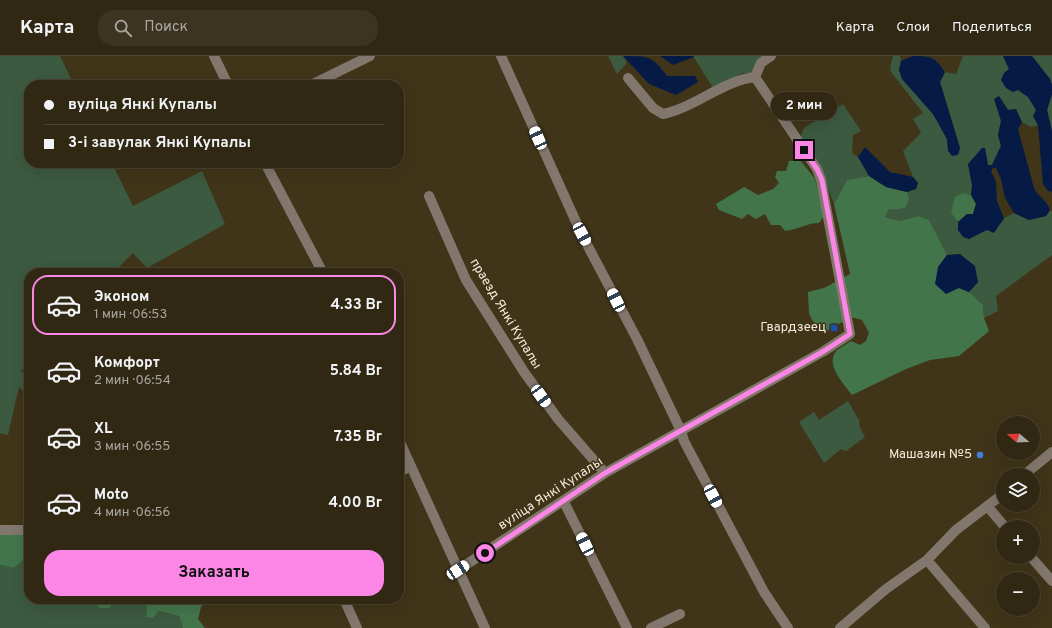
<!DOCTYPE html>
<html lang="ru">
<head>
<meta charset="utf-8">
<style>
  body { margin:0; font-family:Overpass,sans-serif; background:#3c3421; color:#f1f3f6; height:100vh; display:flex; flex-direction:column; font-size:15px; white-space:nowrap }
  * { box-sizing:border-box; margin:0 }
  p { font-size:13px; color:#a8a6a0 }
  .icon { flex:none; width:22px; height:22px; fill:none; stroke:currentColor; stroke-width:2; stroke-linecap:round; stroke-linejoin:round }
  .map { position:relative; flex:1; overflow:hidden }
  .drawer { position:absolute; left:24px; top:212px; width:380px; height:336px; display:flex; flex-direction:column; background:#302813; border-radius:16px; box-shadow:0 4px 16px #0002,0 0 0 1px #4b4433 }
  .drawer>* { flex:none }
  .guide { position:absolute; left:24px; top:24px; width:380px; height:88px; border-radius:16px; box-shadow:0 4px 16px #0002,0 0 0 1px #4b4433; display:grid; align-content:center; height:88px; padding:0 20px; background:#302813 }
  .needle { width:26px; rotate:289deg }
  .buttons { position:absolute; left:996px; top:360px; display:grid; gap:8px }
  .buttons a { display:grid; place-items:center; width:44px; height:44px; border-radius:50%; background:#302813; box-shadow:0 4px 16px #0002,0 0 0 1px #4b4433; font-size:20px }
  .end { position:absolute; width:18px; height:18px; margin:-9px; border:5px solid #fb86e5; background:#111; box-shadow:0 0 0 2px #111 }
  .from { border-radius:50% }
  .bubble { position:absolute; height:28px; border-radius:14px; background:#302813; box-shadow:0 4px 16px #0002,0 0 0 1px #4b4433; font-size:13px; font-weight:700; line-height:28px; text-align:center }
  .car { position:absolute; width:12px; height:24px; margin:-12px -6px; border-radius:5px; box-shadow:0 0 3px 1px #0007; background:linear-gradient(#fff 24%,#345 0 40%,#fff 0 76%,#345 0 86%,#fff 0) }
  .guide b { display:flex; align-items:center; gap:14px; height:38px; font-size:15px }
  .guide b+b { border-top:1px solid #4b4433 }
  .guide i { width:10px; height:10px; background:#f1f3f6 }
  ul { padding:7px 0 0; list-style:none }
  li { display:flex; align-items:center; gap:12px; height:60px; margin:0 8px 6px; padding:0 12px; border:2px solid transparent; border-radius:16px }
  li div { flex:1 }
  li b { display:block; font-size:15px }
  li em { font-style:normal; font-weight:700 }
  li.selected { border-color:#fb86e5 }
  li>.icon { width:36px; height:36px; stroke-width:1.5 }
  .primary-button { display:flex; gap:8px; margin-top:auto; padding:8px 20px }
  .primary-button a { flex:1; height:46px; border-radius:16px; background:#fb86e5; color:#111; font-size:16px; font-weight:700; line-height:46px; text-align:center }
  header { display:flex; align-items:center; gap:24px; box-sizing:border-box; height:56px; padding:0 20px; background:#302813; border-bottom:1px solid #4b4433 }
  header strong { font-size:19px }
  nav { display:flex; gap:22px; margin-inline-start:auto; font-size:14px }
  .search { width:280px; height:36px; background:#3c3421; display:flex; align-items:center; gap:10px; box-sizing:border-box; padding:0 14px; border-radius:16px; color:#a8a6a0; font-size:15px }
  .map>svg:first-child { display:block }
  .green { fill:#3c5a40 }
  .forest { fill:#43754b }
  .water { fill:#051b46 }
  .lines { fill:none; stroke-linecap:round; stroke-linejoin:round }
  .minor { stroke:#82776d; stroke-width:10 }
  .route { stroke:#fb86e5; stroke-width:5 }
  .transit-dot { fill:#1a4fb4; stroke:#403519; stroke-width:1.5 }
  .shop-dot { fill:#3f7fe0; stroke:#403519; stroke-width:1.5 }
  .labels { text-anchor:middle; dominant-baseline:central; stroke-width:3; stroke-linejoin:round; paint-order:stroke }
  .street-label { font-size:13px; fill:#f3ecdc; stroke:#403519 }
  .poi-label { font-size:13px; fill:#f3ecdc; stroke:#403519; text-anchor:end }
</style>
</head>
<body>
<header>
<strong>Карта</strong>
<div class="search"><svg class="icon" aria-label="search" viewBox="0 0 24 24"><circle cx="10" cy="10" r="6"/><path d="M15 15l6 6"/></svg>Поиск</div>
<nav><a>Карта</a><a>Слои</a><a>Поделиться</a></nav>
</header>
<div class="map">
<svg width="1052" height="572" viewBox="0 0 1052 572">
  <rect width="100%" height="100%" fill="#403519"/>
  <path class="green" d="M0 0H60L74 29H29V107H112L133 150 202 115 225 168 147 212 133 197 113 217H29V306L21 315 29 324V340L19 331 8 379 0 377Z
    M608 0H623L627 7 617 18Z
    M693 0H765L752 17H743L713 32Z
    M893 0H900L901 5 899 14 902 23 933 58 947 83 948 95 960 92 940 26 945 16 956 18 963 0H1003L1018 34 1028 41 1036 54 1033 60 1038 69 1031 71 1022 66 1016 53 1008 54 999 40 1001 65 998 79 1001 90 992 109H988L985 92 968 108 972 129 971 139 963 137 951 157 958 166V174L969 183C973 181 977 178 981 176 990 172 1001 172 1004 162L1014 157 1029 164 1046 160 1050 154 1052 156V199L996 240 998 255 984 262 983 249 969 236 978 226 960 198 947 199 929 164 919 160 899 165 885 161 889 153 896 154 909 142 907 136 916 133 918 127 913 121 903 95 921 77 913 63 923 57 891 16 890 11Z
    M1032 0H1052V29L1050 23Z
    M1052 38V75L1047 54Z
    M843 48 861 75 853 79 852 97 858 101 869 120 847 124 834 148 820 112 800 81 804 72Z
    M848 345 859 364 860 372 865 381 846 395 841 393 824 407 799 366 814 356 819 364Z
    M24 504 29 507V543H90L100 552H110L114 543H126L128 548 134 549 140 543C150 543 151 551 159 555 164 558 173 558 179 560L183 572H0V509L14 512Z"/>
  <path class="forest" d="M800 104 815 123 824 160 819 167C807 167 797 174 785 175L780 169H771L765 158 756 163 748 158 742 163 719 154 716 148 744 131 758 139 773 133 779 127 775 121 777 115H786L789 105Z
    M869 120 886 131 907 136 909 142 906 151 896 154 889 153 885 161 899 165 919 160 929 164 947 199 938 211 959 232 969 236 983 249 984 262 989 275 959 300 930 304 906 313 852 339C844 328 824 308 837 294 841 291 847 288 851 285L860 289 866 285 869 277 862 264 851 261 825 276 818 274 809 258 808 236 824 232 850 218 834 148 847 124Z
    M963 137 971 139 976 148 973 158H967L958 166 951 157 955 141Z
    M29 476V507L24 504 14 512 0 509V477Z
    M90 543H114L110 552H100Z
    M143 543H207L201 551 198 563 205 572H183L179 560 158 555 153 562 146 561 148 544Z"/>
  <path class="water" d="M623 0C649 0 652 0 667 20H695L698 26 676 39 649 28Z
    M660 0H693L694 1 673 9Z
    M913 0C931 0 935 1 945 16L940 26 960 92 958 99 952 100 948 95 947 83 933 58 902 23 899 14 901 5Z
    M1003 0H1032L1050 23 1052 29V38L1047 54 1052 75V136L1048 135 1043 128 1038 69 1033 60 1036 54 1028 41 1018 34 1013 36 1006 32 1001 24 1004 17 1009 13Z
    M999 40 1008 54 1016 53 1022 66 1018 73 1034 132C1038 141 1047 144 1050 154L1046 160 1029 164 1014 157 1005 142 1001 123 996 112H993L991 115 996 126 997 145 1004 162 994 177 987 174 969 183 963 181 958 174V166L967 158H973L976 148 971 139 972 129 968 108 982 92H985L988 109H992L1001 90 998 79 1001 65 994 43Z
    M865 91 890 116 913 121 918 127 916 133 907 136 886 131 869 120 858 101Z
    M960 198 975 210 978 226 969 236 959 232 946 238 935 228 938 211 947 199Z"/>
  <g class="lines">
    <path class="minor" d="M214 0 228 29
      M501 0 582 179 637 283 681 375 684 385 764 536 788 572
      M628 22 653 52 663 58C696 51 722 25 755 21L761 7 771 0
      M311 29 370 0
      M265 107 323 217
      M429 140 466 224 524 316 558 363 605 417
      M399 384 485 572
      M399 416 411 410
      M1024 419 1052 396
      M564 446 627 572
      M988 451 1005 471
      M0 474H29
      M1031 501 1052 525
      M927 504 985 572
      M458 514 605 417 824 295 850 278 821 124 817 113 755 21
      M344 543 357 572
      M651 572 680 558
      M840 572 886 533 927 504 956 474 1003 438"/>
  </g>
  <g class="lines">
    <path class="route" d="M485 497 605 417 824 295 850 278 822 124 817 113 804 94"/>
  </g>
  <rect class="transit-dot" x="830" y="268" width="8" height="8" rx="2"/>
  <circle class="shop-dot" cx="980" cy="399" r="4"/>
  <g class="labels">
    <g class="street-label">
      <text transform="translate(505 258) rotate(59)">праезд Янкі Купалы</text>
      <text transform="translate(551 438) rotate(-33)">вуліца Янкі Купалы</text>
    </g>
    <g class="poi-label">
      <text x="826" y="272">Гвардзеец</text>
      <text x="972" y="399">Машазин №5</text>
    </g>
  </g>
</svg>
<div class="buttons">
<a><svg class="needle" viewBox="-14 -14 28 28"><path d="M0-13l5 13h-10z" fill="#e53935"/><path d="M0 13l5-13h-10z" fill="#a8a6a0"/></svg></a>
<a><svg class="icon" aria-label="layers" viewBox="0 0 24 24"><path d="M12 4l9 5-9 5-9-5zM3 14l9 5 9-5"/></svg></a>
<a>+</a>
<a>−</a>
</div>
<i class="end from" style="left:485px;top:497px"></i>
<i class="end" style="left:804px;top:94px"></i>
<div class="bubble" style="left:771px;top:36px;width:66px">2 мин</div>
<i class="car" style="left:538px;top:82px;rotate:336deg"></i>
<i class="car" style="left:582px;top:178px;rotate:152deg"></i>
<i class="car" style="left:616px;top:244px;rotate:333deg"></i>
<i class="car" style="left:541px;top:340px;rotate:144deg"></i>
<i class="car" style="left:713px;top:440px;rotate:152deg"></i>
<i class="car" style="left:585px;top:488px;rotate:334deg"></i>
<i class="car" style="left:458px;top:514px;rotate:57deg"></i>
<div class="guide">
<b><i class="from"></i>вуліца Янкі Купалы</b>
<b><i></i>3-і завулак Янкі Купалы</b>
</div>
<section class="drawer">
<ul>
<li class="selected"><svg class="icon" aria-label="car" viewBox="0 0 24 24"><path d="M5 17H2v-5l4-1 3-4h7l3 4 3 1v5h-3M9 17h6M6 11h13"/><circle cx="7" cy="17" r="2"/><circle cx="17" cy="17" r="2"/></svg><div><b>Эконом</b><p>1 мин · 06:53</p></div><em>4.33 Br</em></li>
<li><svg class="icon" aria-label="car" viewBox="0 0 24 24"><path d="M5 17H2v-5l4-1 3-4h7l3 4 3 1v5h-3M9 17h6M6 11h13"/><circle cx="7" cy="17" r="2"/><circle cx="17" cy="17" r="2"/></svg><div><b>Комфорт</b><p>2 мин · 06:54</p></div><em>5.84 Br</em></li>
<li><svg class="icon" aria-label="car" viewBox="0 0 24 24"><path d="M5 17H2v-5l4-1 3-4h7l3 4 3 1v5h-3M9 17h6M6 11h13"/><circle cx="7" cy="17" r="2"/><circle cx="17" cy="17" r="2"/></svg><div><b>XL</b><p>3 мин · 06:55</p></div><em>7.35 Br</em></li>
<li><svg class="icon" aria-label="car" viewBox="0 0 24 24"><path d="M5 17H2v-5l4-1 3-4h7l3 4 3 1v5h-3M9 17h6M6 11h13"/><circle cx="7" cy="17" r="2"/><circle cx="17" cy="17" r="2"/></svg><div><b>Moto</b><p>4 мин · 06:56</p></div><em>4.00 Br</em></li>
</ul>
<div class="primary-button"><a>Заказать</a></div>
</section>
</div>
</body>
</html>
